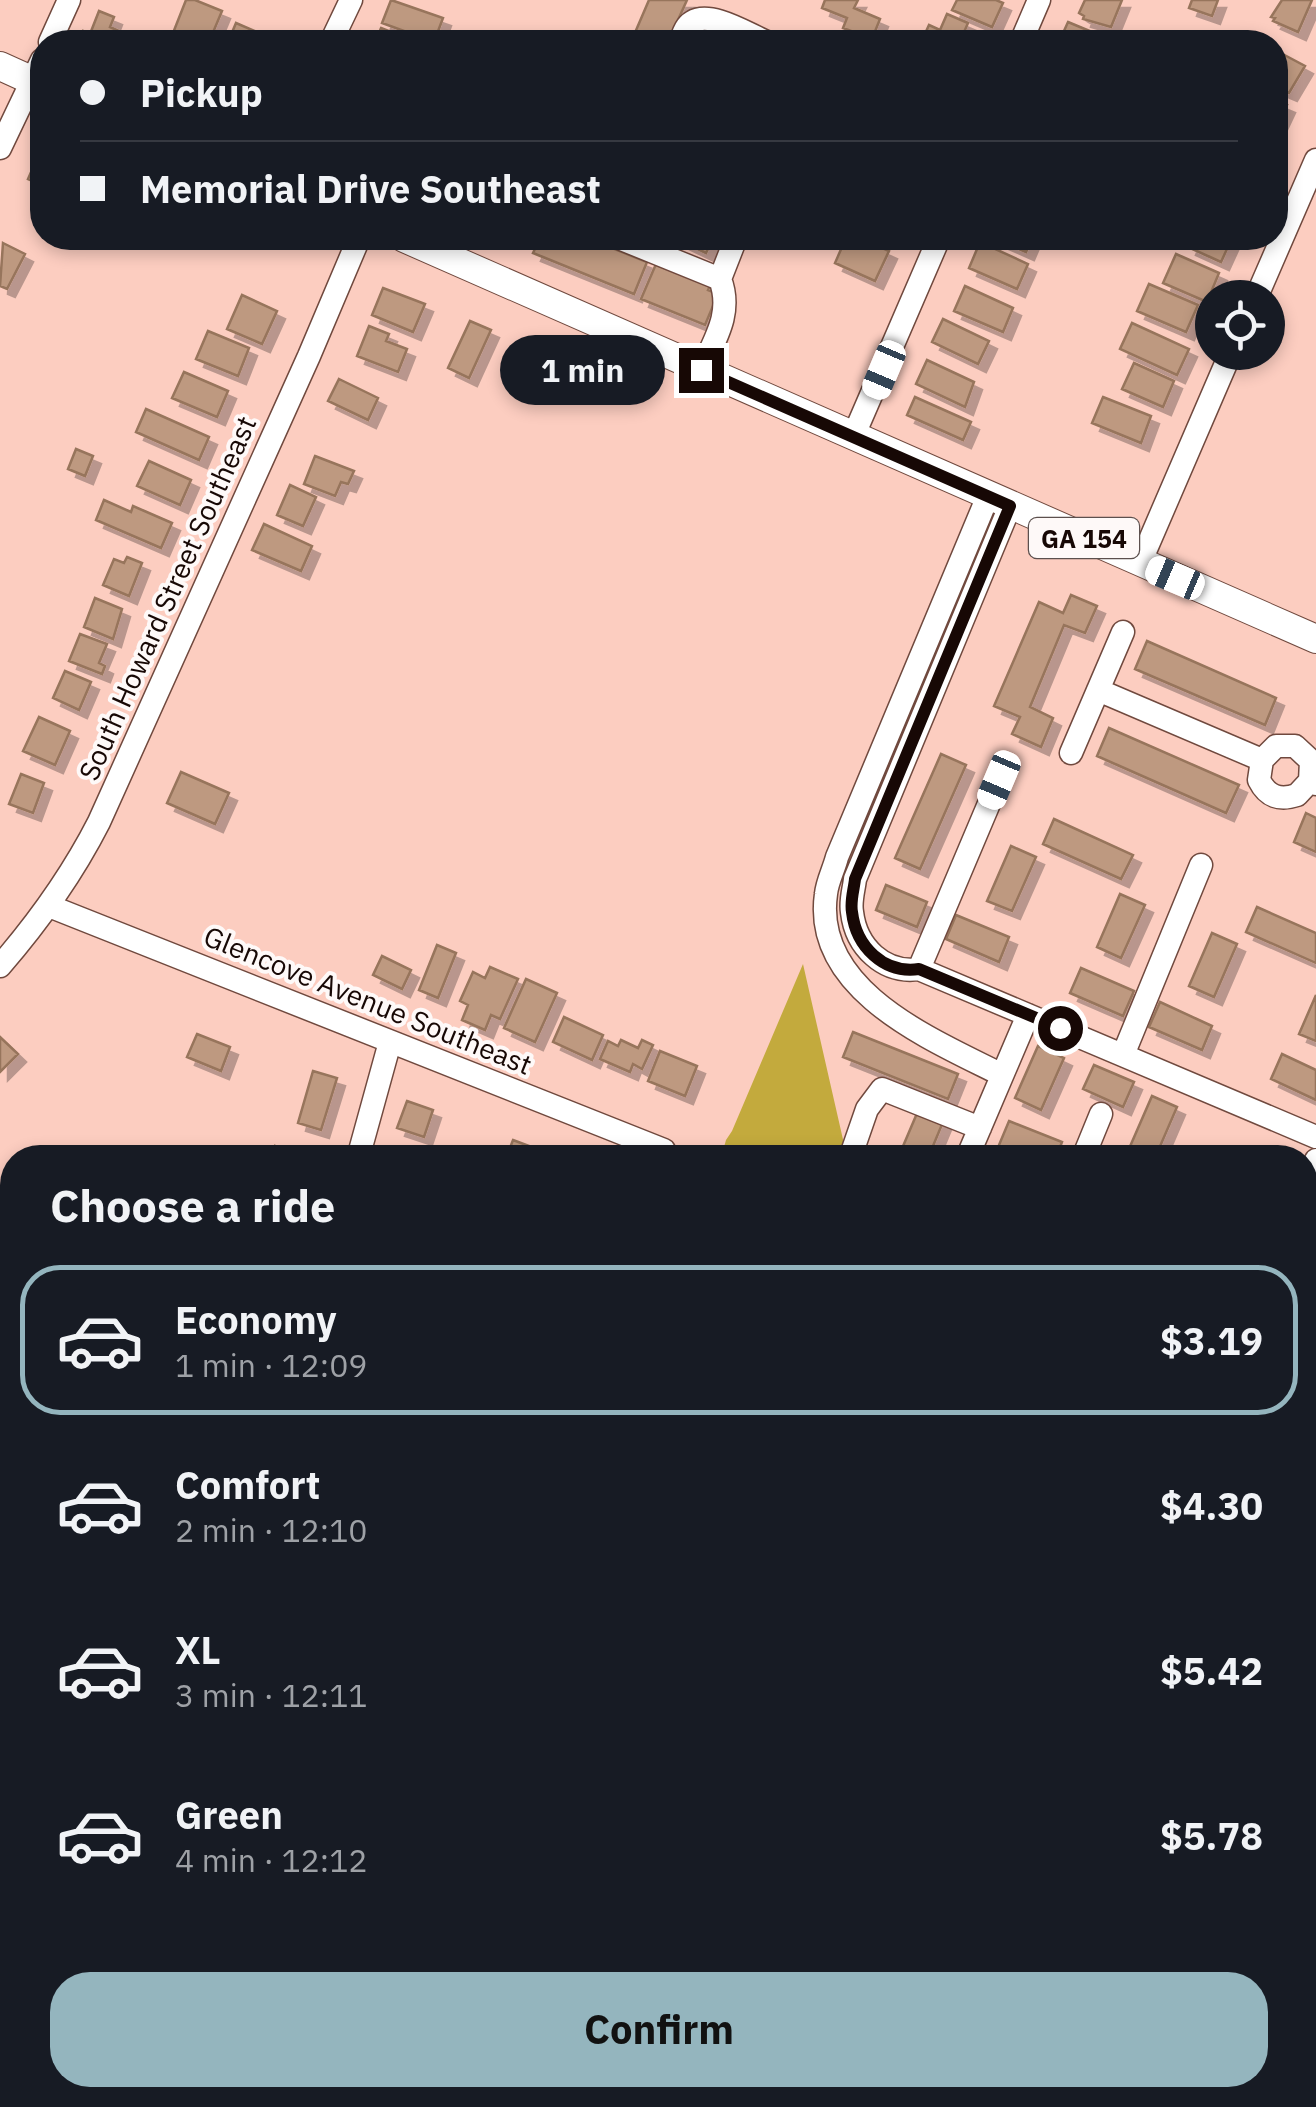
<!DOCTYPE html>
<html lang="en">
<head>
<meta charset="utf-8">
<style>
  body { margin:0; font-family:"IBM Plex Sans",sans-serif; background:#20242c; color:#f1f3f6; height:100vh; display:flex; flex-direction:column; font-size:38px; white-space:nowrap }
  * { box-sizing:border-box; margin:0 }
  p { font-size:32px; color:#9ea1a6 }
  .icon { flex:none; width:55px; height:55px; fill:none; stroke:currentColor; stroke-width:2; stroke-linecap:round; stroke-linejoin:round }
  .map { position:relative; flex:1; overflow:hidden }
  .sheet { position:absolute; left:0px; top:1145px; width:1318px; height:962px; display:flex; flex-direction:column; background:#171b24; border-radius:40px 40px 0 0; box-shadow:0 5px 15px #0003 }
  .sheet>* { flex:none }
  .banner { position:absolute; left:30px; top:30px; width:1258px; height:220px; border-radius:40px; box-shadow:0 5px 15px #0003; display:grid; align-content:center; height:220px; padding:0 50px; background:#171b24 }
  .controls { position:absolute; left:1195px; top:280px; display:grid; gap:20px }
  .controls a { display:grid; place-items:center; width:90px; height:90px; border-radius:50%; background:#171b24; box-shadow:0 5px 15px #0003; font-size:50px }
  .end { position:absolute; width:45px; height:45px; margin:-22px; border:12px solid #170805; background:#fff; box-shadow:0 0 0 5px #fff }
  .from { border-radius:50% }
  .bubble { position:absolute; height:70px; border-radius:35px; background:#171b24; box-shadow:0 5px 15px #0003; font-size:32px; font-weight:700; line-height:70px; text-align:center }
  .car { position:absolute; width:30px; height:60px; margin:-30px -15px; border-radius:12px; box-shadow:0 0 8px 2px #0007; background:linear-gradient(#fff 24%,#345 0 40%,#fff 0 76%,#345 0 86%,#fff 0) }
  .banner b { display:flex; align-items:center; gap:35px; height:95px; font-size:38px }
  .banner b+b { border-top:2px solid #363941 }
  .banner i { width:25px; height:25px; background:#f1f3f6 }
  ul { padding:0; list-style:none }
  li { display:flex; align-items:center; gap:30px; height:150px; margin:0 20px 15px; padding:0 30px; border:5px solid transparent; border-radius:40px }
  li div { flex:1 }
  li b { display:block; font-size:38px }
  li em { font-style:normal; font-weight:700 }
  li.selected { border-color:#94b5be }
  li>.icon { width:90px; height:90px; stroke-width:1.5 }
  h2 { padding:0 50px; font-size:45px; line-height:120px }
  .cta { display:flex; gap:20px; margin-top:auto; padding:20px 50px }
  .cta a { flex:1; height:115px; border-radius:40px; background:#94b5be; color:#111; font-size:40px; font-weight:700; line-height:115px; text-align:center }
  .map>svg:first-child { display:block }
  .green { fill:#c3aa3d }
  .water { fill:#f18cd9 }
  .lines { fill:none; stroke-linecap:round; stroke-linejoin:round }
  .stream { stroke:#f18cd9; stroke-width:5 }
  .building { fill:#be9980; stroke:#97745b; stroke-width:2.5; filter:url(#shadow) }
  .minor-casing { stroke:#70493e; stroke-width:25 }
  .major-casing { stroke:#70493e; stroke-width:30 }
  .minor { stroke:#fff; stroke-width:22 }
  .major { stroke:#fff; stroke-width:28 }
  .route { stroke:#170805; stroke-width:12 }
  .labels { text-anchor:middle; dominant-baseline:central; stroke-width:8; stroke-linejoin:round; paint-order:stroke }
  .shield { fill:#fef9f8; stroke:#5c504e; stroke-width:2.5 }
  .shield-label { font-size:25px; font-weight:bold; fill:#170805 }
  .street-label { font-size:28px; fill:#170805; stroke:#fef9f8 }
</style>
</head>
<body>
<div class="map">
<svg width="1316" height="2107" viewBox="0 0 1316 2107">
  <defs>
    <filter id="shadow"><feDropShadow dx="8" dy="8" stdDeviation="0" flood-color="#0004"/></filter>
  </defs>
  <rect width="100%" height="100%" fill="#fccdc0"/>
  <path class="green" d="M803 964 847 1157 721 1158 726 1140 732 1131Z
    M1316 1645V2107H0V2073L12 2072V2095H1305V1647Z"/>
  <path class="water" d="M726 2095H826L828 2107H709Z"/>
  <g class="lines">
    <path class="stream" d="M1305 1938 1312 1933 1316 1922"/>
  </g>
  <path class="building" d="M186 0H195L222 11 209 42H196L173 33Z
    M391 0 443 18 434 42 382 23Z
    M649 0H687L668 42H631Z
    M825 0H858L854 8 880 19 872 39 843 28 847 18 822 8Z
    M957 0H996L1003 3 992 27 952 10Z
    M1085 0H1122L1111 27 1083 19 1084 16 1079 13Z
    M1192 0H1218L1212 16 1189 8Z
    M1282 0H1312L1298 32 1273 21 1275 18 1271 17Z
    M99 11 114 17 110 27 121 32 116 42H78L83 31 90 34Z
    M947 14 968 23 961 39 968 42H912L916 33 924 36 929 25 940 30Z
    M1068 22 1116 42H1059Z
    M236 23 271 38 270 42H228Z
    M381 28 416 42H375Z
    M1275 50 1305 66 1289 93 1275 87Z
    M1275 100 1287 105 1278 124 1275 123Z
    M42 161V185L28 179 35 163 41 165Z
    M540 238H587L647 262 634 294 533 253Z
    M675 238H713L706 253Z
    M846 238H860L889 251 875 281 835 263Z
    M994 238H1032L1026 252Z
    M1192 238H1232L1221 262 1188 247Z
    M980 242 1028 264 1017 289 969 268Z
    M3 243 25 254 7 289 0 286Z
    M1176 254 1219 273 1207 302 1163 283Z
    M656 264 710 286 708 290 718 294 705 325 641 299Z
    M1149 284 1198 305 1186 332 1137 311Z
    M965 286 1013 308 1003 332 954 311Z
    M383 288 425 304 413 332 372 315Z
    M242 295 277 311 262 344 227 329Z
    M943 319 989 341 978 364 932 342Z
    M470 321 491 330 469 378 448 368Z
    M1132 323 1189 349 1177 375 1120 349Z
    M369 326 389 334 386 341 407 349 398 372 357 356Z
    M208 331 249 348 238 376 196 359Z
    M927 360 974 382 965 407 916 384Z
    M1134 363 1174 381 1163 407 1122 389Z
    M184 372 228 391 217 417 172 398Z
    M339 379 378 398 368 420 328 401Z
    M915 397 971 422 963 440 907 415Z
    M1103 397 1151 416 1141 443 1092 423Z
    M146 409 209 437 199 460 136 432Z
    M76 449 93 456 85 476 68 469Z
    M315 456 354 471 348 484 341 482 335 496 304 484Z
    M149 461 191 480 180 505 137 486Z
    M290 485 316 497 303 526 277 515Z
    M104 500 131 512 133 506 172 523 161 548 96 520Z
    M264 524 312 546 301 571 252 550Z
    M127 557 142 563 129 596 103 585 114 559 124 563Z
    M1071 595 1097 606 1085 633 1064 625 1030 707 1053 718 1041 747 1012 734 1020 717 994 706 1039 602 1063 613Z
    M95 598 122 609 113 639 84 627Z
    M80 634 107 644 99 663 105 666 102 674 69 661Z
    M1147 641 1276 698 1265 725 1135 669Z
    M65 671 91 682 79 710 53 698Z
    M39 717 70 731 55 765 23 751Z
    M1109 728 1239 785 1226 813 1097 756Z
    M941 754 966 765 920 869 895 858Z
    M181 772 229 793 215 824 167 803Z
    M21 774 44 783 33 813 9 804Z
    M1306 813 1316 818V852L1294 842Z
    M1054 819 1133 855 1121 879 1043 844Z
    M1011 846 1036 857 1012 911 987 901Z
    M886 885 927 902 917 927 876 910Z
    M1120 894 1145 905 1121 958 1097 947Z
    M1257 907 1316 933V963L1246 932Z
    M956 915 1009 937 999 962 946 939Z
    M1212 933 1237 944 1214 997 1189 986Z
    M437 945 456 953 438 998 419 990Z
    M382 956 411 970 402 989 373 975Z
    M490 967 518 979 500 1019 491 1015 485 1030 462 1020 468 1005 460 1001 473 972 485 978Z
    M1081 968 1134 991 1123 1016 1070 993Z
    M526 979 557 993 535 1042 504 1028Z
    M1316 995V1041L1299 1034Z
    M1160 1002 1212 1026 1202 1050 1149 1027Z
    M564 1017 603 1035 592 1060 553 1042Z
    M853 1032 958 1074 948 1099 843 1057Z
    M197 1034 230 1047 221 1071 187 1057Z
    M0 1037 18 1054 0 1072Z
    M621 1040 638 1048 642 1040 653 1045 642 1069 633 1064 630 1072 600 1059 608 1041 618 1046Z
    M1038 1046 1064 1058 1041 1110 1015 1098Z
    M660 1051 697 1066 685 1096 648 1081Z
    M1282 1054 1316 1070V1100L1271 1079Z
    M1094 1065 1134 1082 1123 1107 1083 1089Z
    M313 1071 337 1078 321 1130 298 1123Z
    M1152 1096 1177 1107 1155 1158H1125Z
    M407 1101 433 1110 424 1137 397 1128Z
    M918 1111 943 1122 928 1158H898Z
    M1009 1121 1062 1142 1056 1158H1029L999 1145Z
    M513 1140 545 1152 543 1158H506Z
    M275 1146 304 1158H271Z
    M1309 1269 1316 1272 1314 1322 1305 1318V1277Z
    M1305 1398 1316 1402V1433L1305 1428Z
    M0 1416 12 1428V1435L0 1448Z
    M1305 1601H1316V1632L1305 1633Z"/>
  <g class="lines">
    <defs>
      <path id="minor" d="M50 42 69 0
        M331 42 351 0
        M680 42C683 35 685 26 692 22 711 10 749 35 767 42
        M1021 42 1039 0
        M0 148 42 60
        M619 238 720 279
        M1256 298 1316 160
        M701 370C715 339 733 313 720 279L736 238
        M853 437 939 238
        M988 496 837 857C834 869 827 882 826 894 812 991 933 1040 1002 1075
        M1010 506 855 879C854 889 850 901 852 912 856 947 884 974 919 969L1316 1137
        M1140 563 1231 352
        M1098 690 1262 760 1276 746H1295L1311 761 1310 781 1316 784
        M1071 753 1123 632
        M1262 760 1259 780C1267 796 1279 801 1297 795L1310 781
        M49 906 664 1150
        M0 966C39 921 72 875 99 822L309 356 359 238
        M919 969 999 780
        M1123 1055 1201 865
        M358 1158 390 1042
        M850 1158 867 1109 882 1089 980 1128
        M967 1158 1028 1015
        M1083 1158 1101 1114
        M1305 1186 1316 1160
        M1305 1221 1316 1225
        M1305 1450 1316 1454
        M0 1542 12 1556
        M1305 1568 1316 1567
        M0 1786 12 1772"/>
      <path id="major" d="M0 66 42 85
        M404 238C707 373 1011 507 1316 639"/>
    </defs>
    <use href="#minor" class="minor-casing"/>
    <use href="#major" class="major-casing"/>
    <use href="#minor" class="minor"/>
    <use href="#major" class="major"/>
  </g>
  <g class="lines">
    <path class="route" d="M701 370 1010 506 855 879C854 889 850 901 852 912 856 947 884 974 919 969L1060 1028"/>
  </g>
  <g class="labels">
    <rect class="shield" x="1029" y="518" width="110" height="40" rx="8"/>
    <g class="shield-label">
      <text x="1084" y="538">GA 154</text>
    </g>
    <g class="street-label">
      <text transform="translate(167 598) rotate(-66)">South Howard Street Southeast</text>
      <text transform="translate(368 1000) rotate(22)">Glencove Avenue Southeast</text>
    </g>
  </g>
</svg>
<div class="controls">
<a><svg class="icon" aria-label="locate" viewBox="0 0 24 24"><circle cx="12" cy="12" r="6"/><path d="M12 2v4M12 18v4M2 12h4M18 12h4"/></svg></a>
</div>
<i class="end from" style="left:1060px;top:1028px"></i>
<i class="end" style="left:701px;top:370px"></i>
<div class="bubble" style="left:500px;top:335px;width:165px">1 min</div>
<i class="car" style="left:884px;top:370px;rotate:203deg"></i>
<i class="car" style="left:1175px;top:578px;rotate:293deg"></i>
<i class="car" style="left:999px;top:780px;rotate:203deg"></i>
<div class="banner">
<b><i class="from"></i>Pickup</b>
<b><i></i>Memorial Drive Southeast</b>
</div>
<section class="sheet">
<h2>Choose a ride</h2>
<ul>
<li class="selected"><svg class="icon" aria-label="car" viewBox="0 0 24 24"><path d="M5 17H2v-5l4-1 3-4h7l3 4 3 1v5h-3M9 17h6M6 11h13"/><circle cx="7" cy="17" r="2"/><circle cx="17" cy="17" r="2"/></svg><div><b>Economy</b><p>1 min · 12:09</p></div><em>$3.19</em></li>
<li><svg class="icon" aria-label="car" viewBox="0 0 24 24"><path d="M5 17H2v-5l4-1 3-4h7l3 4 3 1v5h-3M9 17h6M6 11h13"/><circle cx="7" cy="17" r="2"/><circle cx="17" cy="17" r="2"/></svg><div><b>Comfort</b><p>2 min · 12:10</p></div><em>$4.30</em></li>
<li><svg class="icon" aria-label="car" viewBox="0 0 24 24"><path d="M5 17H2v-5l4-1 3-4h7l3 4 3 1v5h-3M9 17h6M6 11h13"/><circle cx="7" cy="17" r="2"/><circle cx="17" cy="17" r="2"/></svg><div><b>XL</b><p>3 min · 12:11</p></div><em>$5.42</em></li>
<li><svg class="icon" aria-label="car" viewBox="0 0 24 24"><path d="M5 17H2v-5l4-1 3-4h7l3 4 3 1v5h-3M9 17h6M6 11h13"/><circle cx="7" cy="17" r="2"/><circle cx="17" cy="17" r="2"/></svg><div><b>Green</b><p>4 min · 12:12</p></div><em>$5.78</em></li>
</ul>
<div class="cta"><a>Confirm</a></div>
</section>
</div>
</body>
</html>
